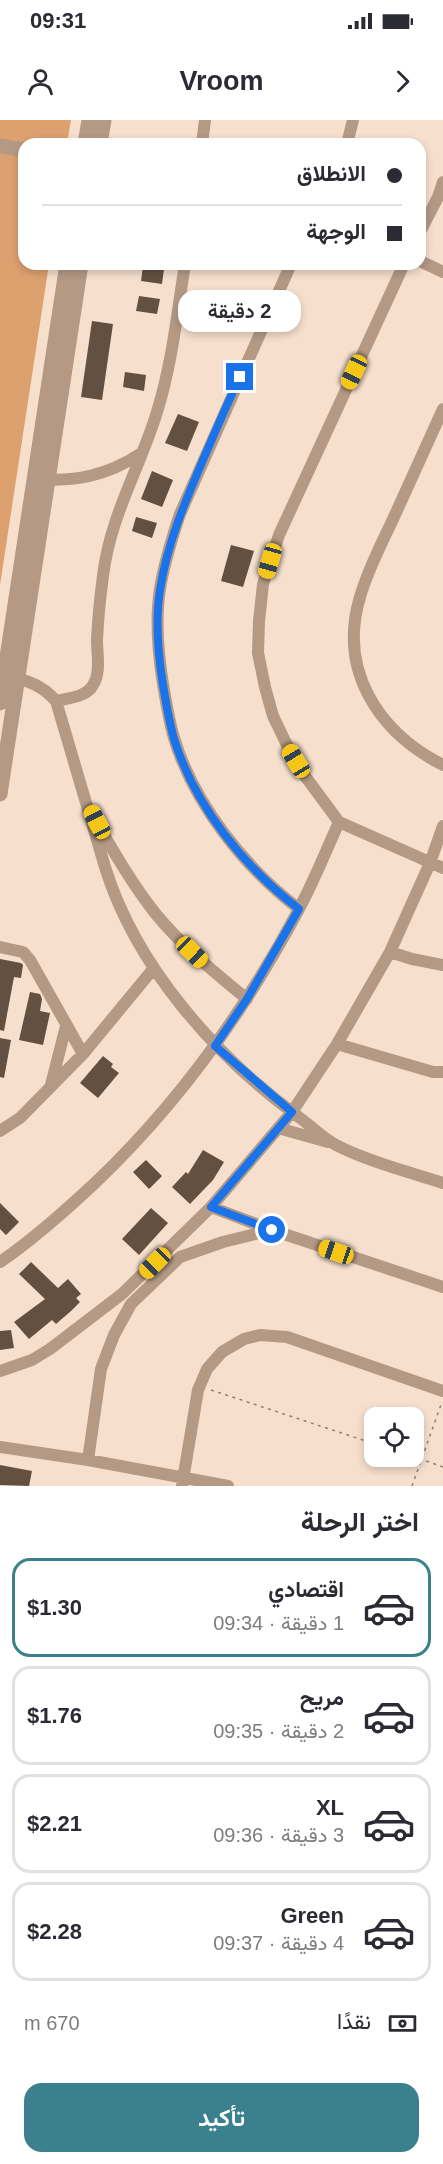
<!DOCTYPE html>
<html lang="ar">
<head>
<meta charset="utf-8">
<style>
  body { margin:0; font-family:Helvetica,Vazirmatn,sans-serif; background:#f2f2f3; color:#2b2b33; direction:rtl; height:100vh; display:flex; flex-direction:column; font-size:22px; white-space:nowrap }
  * { box-sizing:border-box; margin:0 }
  p { font-size:20px; color:#7c7c81 }
  .icon { flex:none; width:33px; height:33px; fill:none; stroke:currentColor; stroke-width:2; stroke-linecap:round; stroke-linejoin:round }
  .map { position:relative; height:1366px; overflow:hidden; direction:ltr }
  .sheet { display:flex; flex-direction:column; background:#fff; flex:1 }
  .sheet>* { flex:none }
  .hud { position:absolute; left:18px; top:18px; width:408px; height:132px; border-radius:18px; box-shadow:0 3px 9px #0003; direction:rtl; display:grid; align-content:center; height:132px; padding:0 24px; background:#fff }
  .tools { position:absolute; left:364px; top:1287px; display:grid; gap:12px }
  .tools a { display:grid; place-items:center; width:60px; height:60px; border-radius:12px; background:#fff; box-shadow:0 3px 9px #0003; font-size:30px }
  .end { position:absolute; width:27px; height:27px; margin:-14px; border:8px solid #1a73e8; background:#fff; box-shadow:0 0 0 3px #fff }
  .from { border-radius:50% }
  .bubble { position:absolute; height:42px; border-radius:18px; background:#fff; box-shadow:0 3px 9px #0003; font-size:20px; font-weight:600; line-height:42px; text-align:center; direction:rtl }
  .car { position:absolute; width:18px; height:36px; margin:-18px -9px; border-radius:8px; box-shadow:0 0 4px 2px #0007; background:linear-gradient(#f5c518 24%,#345 0 40%,#f5c518 0 76%,#345 0 86%,#f5c518 0) }
  .hud b { display:flex; align-items:center; gap:21px; height:57px; font-size:22px }
  .hud b+b { border-top:2px solid #e1e1e2 }
  .hud i { width:15px; height:15px; background:#2b2b33 }
  ul { padding:0; list-style:none }
  li { display:flex; align-items:center; gap:18px; height:99px; margin:0 12px 9px; padding:0 12px; border:3px solid #e1e1e2; border-radius:18px }
  li div { flex:1 }
  li b { display:block; font-size:22px }
  li em { font-style:normal; font-weight:600 }
  li.current { border-color:#3b818d }
  li>.icon { width:54px; height:54px; stroke-width:1.5 }
  h2 { padding:0 24px; font-size:27px; line-height:72px }
  .pay { display:flex; align-items:center; gap:15px; height:66px; padding:0 24px; font-size:22px }
  .pay p { margin-inline-start:auto }
  .action { display:flex; gap:12px; margin-top:auto; padding:12px 24px }
  .action a { flex:1; height:69px; border-radius:18px; background:#3b818d; color:#fff; font-size:24px; font-weight:600; line-height:69px; text-align:center }
  .status { display:flex; justify-content:space-between; align-items:center; height:42px; padding:0 30px; background:#fff; direction:ltr }
  .status svg { height:16px; fill:currentColor }
  header { display:flex; justify-content:space-between; align-items:center; height:78px; padding:0 24px; background:#fff; font-size:27px; font-weight:600 }
  .map>svg:first-child { display:block }
  .forest { fill:#dda16f }
  .building { fill:#635041 }
  .lines { fill:none; stroke-linecap:round; stroke-linejoin:round }
  .path { stroke:#8f7f73; stroke-width:1.5; stroke-dasharray:3 4.5; stroke-linecap:butt }
  .minor { stroke:#b49a85; stroke-width:12 }
  .tertiary { stroke:#b49a85; stroke-width:15 }
  .route { stroke:#1a73e8; stroke-width:8 }
</style>
</head>
<body>
<div class="status"><b>09:31</b><svg viewBox="0 0 49 12"><path d="M0 12V9h3v3zM5 12V6h3v6zM10 12V3h3v9zM15 12V0h3v12zM26 1h20v11H26zM47 4h2v5h-2z"/></svg></div>
<header><svg class="icon" aria-label="forward" viewBox="0 0 24 24"><path d="M9 5l7 7-7 7"/></svg>Vroom<svg class="icon" aria-label="person" viewBox="0 0 24 24"><circle cx="12" cy="8" r="4"/><path d="M4 21q1-7 8-7t8 7"/></svg></header>
<div class="map">
<svg width="443" height="1366" viewBox="0 0 443 1366">
  <rect width="100%" height="100%" fill="#f6dfcd"/>
  <path class="forest" d="M0 0H71L67 24H24V144H49L0 465Z"/>
  <path class="building" d="M143 146 164 149 162 164 141 161Z
    M139 176 160 179 157 194 136 191Z
    M92 201 113 204 102 280 81 277Z
    M125 252 146 255 144 271 123 267Z
    M178 294 199 302 187 331 165 323Z
    M152 351 173 360 162 387 141 379Z
    M136 397 157 403 152 418 132 411Z
    M231 425 254 431 243 467 221 461Z
    M0 839 21 843 23 845 21 858 14 857 4 911 0 910Z
    M30 872 40 874 42 879 40 891 50 893 43 925 19 920Z
    M0 918 11 920 4 958 0 957Z
    M103 936 113 944 111 947 119 953 98 978 80 963Z
    M203 1030 224 1042 213 1060 190 1084 172 1067 186 1052 188 1054Z
    M146 1040 162 1056 149 1069 133 1052Z
    M0 1083 19 1102 6 1115 0 1109Z
    M151 1088 168 1103 139 1135 122 1119Z
    M31 1142 58 1168 68 1159 81 1174 76 1178 80 1182 71 1191 56 1204 52 1200 29 1219 14 1202 45 1179 19 1154Z
    M11 1210 14 1228 0 1230V1211Z
    M0 1345 32 1351 29 1366 0 1365Z"/>
  <g class="lines">
    <path class="path" d="M211 1270 375 1324
      M412 1336 443 1347
      M412 1366 442 1282"/>
    <path class="minor" d="M202 24 205 0
      M347 24 353 0
      M420 112 438 77 443 62
      M420 141 443 152
      M291 144 180 394C172 418 164 443 160 469 155 500 158 533 163 564 166 582 169 601 174 618 194 684 245 748 299 789
      M404 144 279 415 263 464 259 501 258 533 265 567 273 596 287 625 305 656 339 702 443 748
      M443 289C427 325 410 361 394 397 382 423 368 449 360 477 338 550 378 612 443 645
      M39 359C76 362 108 355 140 334
      M9 557C28 560 43 566 56 581L105 747C136 847 216 937 300 998 311 1006 323 1018 336 1025 367 1041 409 1052 443 1063
      M56 581C68 578 87 577 93 565 101 553 97 534 97 520 98 499 100 478 103 456 110 396 140 348 157 292 172 244 177 194 185 144
      M97 703C115 734 133 765 155 793 182 826 214 852 247 879
      M0 827 23 832 30 840 83 934
      M390 832 412 839 443 845
      M337 924 433 952H443
      M51 965 66 906
      M278 1008 328 1022
      M0 1011 20 998 83 934 154 848
      M211 1087 272 1110 443 1167
      M0 1142C34 1119 65 1091 95 1063 178 984 245 891 299 789 314 761 326 731 339 702
      M0 1251 32 1240 50 1229 122 1174 211 1087 292 992 337 924 390 832 430 743 443 706
      M0 1327 88 1340 228 1366
      M88 1340 101 1249 114 1215 131 1184 180 1137 223 1122 272 1110
      M182 1366 198 1270 207 1249 222 1232 244 1219 260 1215 287 1217 443 1271"/>
    <path class="tertiary" d="M85 24 89 0
      M100 24 104 0
      M0 26 24 30
      M0 583 67 144
      M0 674 81 144"/>
  </g>
  <g class="lines">
    <path class="route" d="M240 257C227 284 215 312 203 340 185 382 167 424 160 470 155 501 158 534 163 565 166 583 169 601 174 619 195 686 244 747 299 789L247 879 215 926 292 992 211 1087 272 1110"/>
  </g>
</svg>
<div class="tools">
<a><svg class="icon" aria-label="locate" viewBox="0 0 24 24"><circle cx="12" cy="12" r="6"/><path d="M12 2v4M12 18v4M2 12h4M18 12h4"/></svg></a>
</div>
<i class="end from" style="left:272px;top:1110px"></i>
<i class="end" style="left:240px;top:257px"></i>
<div class="bubble" style="left:178px;top:170px;width:123px">2 دقيقة</div>
<i class="car" style="left:354px;top:252px;rotate:205deg"></i>
<i class="car" style="left:270px;top:441px;rotate:196deg"></i>
<i class="car" style="left:296px;top:641px;rotate:329deg"></i>
<i class="car" style="left:97px;top:702px;rotate:332deg"></i>
<i class="car" style="left:192px;top:832px;rotate:134deg"></i>
<i class="car" style="left:336px;top:1132px;rotate:289deg"></i>
<i class="car" style="left:155px;top:1143px;rotate:225deg"></i>
<div class="hud">
<b><i class="from"></i>الانطلاق</b>
<b><i></i>الوجهة</b>
</div>
</div>
<section class="sheet">
<h2>اختر الرحلة</h2>
<ul>
<li class="current"><svg class="icon" aria-label="car" viewBox="0 0 24 24"><path d="M5 17H2v-5l4-1 3-4h7l3 4 3 1v5h-3M9 17h6M6 11h13"/><circle cx="7" cy="17" r="2"/><circle cx="17" cy="17" r="2"/></svg><div><b>اقتصادي</b><p>1 دقيقة · 09:34</p></div><em>$1.30</em></li>
<li><svg class="icon" aria-label="car" viewBox="0 0 24 24"><path d="M5 17H2v-5l4-1 3-4h7l3 4 3 1v5h-3M9 17h6M6 11h13"/><circle cx="7" cy="17" r="2"/><circle cx="17" cy="17" r="2"/></svg><div><b>مريح</b><p>2 دقيقة · 09:35</p></div><em>$1.76</em></li>
<li><svg class="icon" aria-label="car" viewBox="0 0 24 24"><path d="M5 17H2v-5l4-1 3-4h7l3 4 3 1v5h-3M9 17h6M6 11h13"/><circle cx="7" cy="17" r="2"/><circle cx="17" cy="17" r="2"/></svg><div><b>XL</b><p>3 دقيقة · 09:36</p></div><em>$2.21</em></li>
<li><svg class="icon" aria-label="car" viewBox="0 0 24 24"><path d="M5 17H2v-5l4-1 3-4h7l3 4 3 1v5h-3M9 17h6M6 11h13"/><circle cx="7" cy="17" r="2"/><circle cx="17" cy="17" r="2"/></svg><div><b>Green</b><p>4 دقيقة · 09:37</p></div><em>$2.28</em></li>
</ul>
<div class="pay"><svg class="icon" aria-label="cash" viewBox="0 0 24 24"><path d="M3 7h18v10H3z"/><circle cx="12" cy="12" r="2"/></svg>نقدًا<p>670 m</p></div>
<div class="action"><a>تأكيد</a></div>
</section>
</body>
</html>
